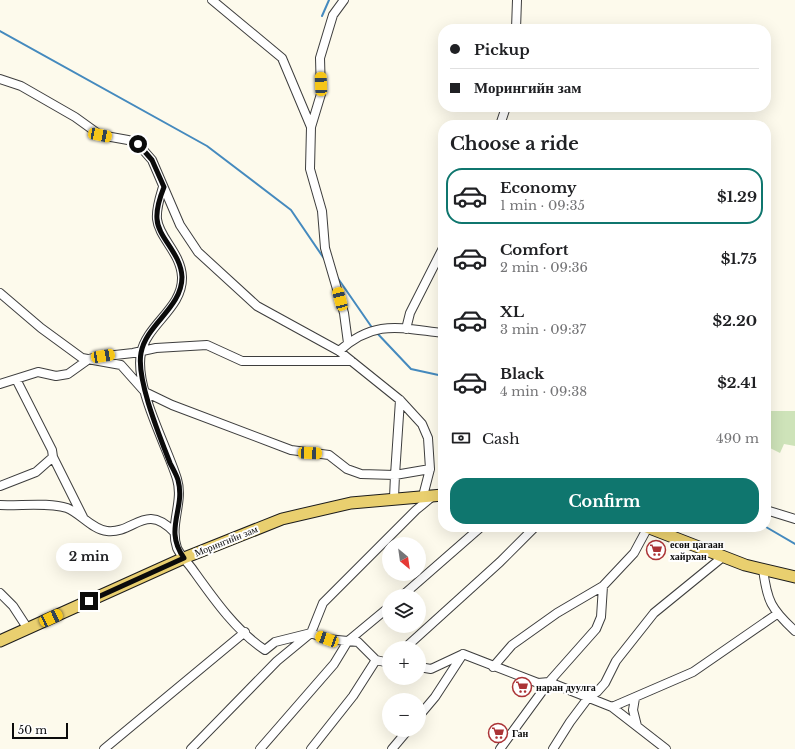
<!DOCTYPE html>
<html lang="en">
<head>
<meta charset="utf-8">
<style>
  body { margin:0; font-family:"Libre Baskerville",serif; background:#f2f2f2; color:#202124; height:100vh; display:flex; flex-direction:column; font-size:15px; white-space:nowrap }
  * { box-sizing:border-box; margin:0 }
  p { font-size:13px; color:#757577 }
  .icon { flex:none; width:22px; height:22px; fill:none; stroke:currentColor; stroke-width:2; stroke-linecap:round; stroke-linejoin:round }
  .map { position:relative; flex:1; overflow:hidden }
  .details { position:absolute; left:438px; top:120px; width:333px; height:412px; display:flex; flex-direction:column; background:#fff; border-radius:16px; box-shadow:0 4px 16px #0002 }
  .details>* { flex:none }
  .top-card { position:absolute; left:438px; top:24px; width:333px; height:88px; border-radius:16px; box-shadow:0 4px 16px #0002; display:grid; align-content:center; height:88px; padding:0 12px; background:#fff }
  .needle { width:26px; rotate:151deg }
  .tools { position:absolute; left:382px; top:537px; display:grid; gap:8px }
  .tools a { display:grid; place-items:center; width:44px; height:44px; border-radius:50%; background:#fff; box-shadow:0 4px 16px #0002; font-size:20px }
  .scale { position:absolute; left:12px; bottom:10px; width:56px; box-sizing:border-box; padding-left:4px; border:2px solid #0b0b0b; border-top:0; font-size:11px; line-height:14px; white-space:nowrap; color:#0b0b0b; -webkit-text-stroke:3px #fff; paint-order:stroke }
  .end { position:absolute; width:18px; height:18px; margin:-9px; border:5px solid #0b0b0b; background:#fff; box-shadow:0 0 0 2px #fff }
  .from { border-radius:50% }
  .bubble { position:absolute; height:28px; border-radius:14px; background:#fff; box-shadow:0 4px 16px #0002; font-size:13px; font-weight:700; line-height:28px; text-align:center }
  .car { position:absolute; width:12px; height:24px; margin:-12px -6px; border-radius:5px; box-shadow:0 0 3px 1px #0007; background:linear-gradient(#f5c518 24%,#345 0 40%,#f5c518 0 76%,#345 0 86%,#f5c518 0) }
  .top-card b { display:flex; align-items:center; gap:14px; height:38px; font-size:15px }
  .top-card b+b { border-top:1px solid #e0e0e0 }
  .top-card i { width:10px; height:10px; background:#202124 }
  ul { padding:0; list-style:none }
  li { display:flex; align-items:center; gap:12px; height:56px; margin:0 8px 6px; padding:0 4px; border:2px solid transparent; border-radius:16px }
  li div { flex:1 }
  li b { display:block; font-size:15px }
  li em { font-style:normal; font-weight:700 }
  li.active { border-color:#0f766e }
  li>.icon { width:36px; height:36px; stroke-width:1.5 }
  h2 { padding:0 12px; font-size:18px; line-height:48px }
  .pay { display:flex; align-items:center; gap:10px; height:44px; padding:0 12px; font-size:15px }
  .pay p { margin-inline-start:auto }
  .button { display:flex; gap:8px; margin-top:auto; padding:8px 12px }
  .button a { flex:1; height:46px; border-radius:16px; background:#0f766e; color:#fff; font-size:16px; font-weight:700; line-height:46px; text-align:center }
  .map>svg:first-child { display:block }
  .green { fill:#cee3b9 }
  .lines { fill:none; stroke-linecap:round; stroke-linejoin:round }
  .stream { stroke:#458abe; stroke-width:2 }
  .minor-casing { stroke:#3e3e3e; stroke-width:10 }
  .major-casing { stroke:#1c1c1c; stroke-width:13 }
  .minor { stroke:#fff; stroke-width:8 }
  .major { stroke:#e9cf6f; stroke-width:11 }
  .route { stroke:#0b0b0b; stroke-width:5 }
  .labels { text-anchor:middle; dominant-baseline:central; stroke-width:4; stroke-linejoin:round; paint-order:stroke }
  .street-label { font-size:10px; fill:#0b0b0b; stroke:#fff }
  .poi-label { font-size:10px; font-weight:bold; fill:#0b0b0b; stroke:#fff; text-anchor:start }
</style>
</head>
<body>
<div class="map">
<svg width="795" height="749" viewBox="0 0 795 749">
  <rect width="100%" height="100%" fill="#fdfaec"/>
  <path class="green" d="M766 411H795V446L784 444 780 453 766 446Z"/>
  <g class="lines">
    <path class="stream" d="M322 16 329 0
      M0 31 207 146 291 210 325 260
      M337 277 373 329
      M376 332 411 369 443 376
      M766 527 795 544"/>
    <defs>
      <path id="minor" d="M212 0 282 58 311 127
        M344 0 333 15 320 58 321 94 311 127 310 169 322 211 325 248 344 313 348 343
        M516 29 517 0
        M0 79 21 86 75 117 100 135 128 140 138 144 152 160 180 225 198 252 257 306 339 351 400 400 422 424 428 438 430 469 423 496
        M500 125 506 107
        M163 187C160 197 156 208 157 219 159 238 181 253 182 277 183 308 147 324 141 353 134 387 167 446 177 479 184 502 169 524 177 548 180 555 188 563 193 570 213 598 236 631 265 650L275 642 311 633 327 639 358 642 376 660 389 663
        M0 293 41 328 82 358 121 365 145 392 172 405 291 450 329 455 347 469 361 474 395 475 400 400
        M406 329 410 313 443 248
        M339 351C375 319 399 328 443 333
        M0 384 38 372 56 376 68 374 89 359 97 357 133 353 156 348 207 345 242 361H351
        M53 457 83 517
        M0 486 36 472 53 457 52 450 16 379
        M394 498 395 475 430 469
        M0 505C20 506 49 502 67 508 80 513 93 530 107 531 134 534 145 502 174 532
        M766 510 795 519
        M763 569C767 601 771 609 795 631
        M0 593 13 606 28 629
        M402 596 481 527
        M405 648 500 562 535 527
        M419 667 431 669 463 654 538 683 549 682 596 629 601 617 603 586 634 553 648 527
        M493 667 512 645 557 613 603 586
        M635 698 633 710 637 726
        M612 707 693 672 777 614
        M419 716 435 697 463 654
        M104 749 245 632
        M191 749 277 661 311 633 323 603 416 510 433 496
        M260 749 334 664 348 641 389 607
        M311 749 353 696 376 660
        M392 749 408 730
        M500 749 549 682 612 707 666 749
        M553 749 570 722 588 698 597 692 605 683 616 661 654 613 724 556"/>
      <path id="major" d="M647 527 745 565 795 577
        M0 641 184 558 282 519 351 503 443 495"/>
    </defs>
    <use href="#minor" class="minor-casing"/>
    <use href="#major" class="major-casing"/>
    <use href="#minor" class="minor"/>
    <use href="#major" class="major"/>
  </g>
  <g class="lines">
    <path class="route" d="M89 601 184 558C163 529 186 509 178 480 176 474 173 469 170 463 160 437 136 379 141 353 146 324 182 308 182 277 181 253 158 238 157 219 156 208 160 197 164 187L152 160 138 144"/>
  </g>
  <defs>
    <symbol id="supermarket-ring" viewBox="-11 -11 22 22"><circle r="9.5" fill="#fff" stroke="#ab3336" stroke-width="1.5"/><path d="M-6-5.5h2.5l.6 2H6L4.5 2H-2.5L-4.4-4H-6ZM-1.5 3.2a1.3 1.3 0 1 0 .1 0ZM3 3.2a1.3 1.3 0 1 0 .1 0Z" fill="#ab3336"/></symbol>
  </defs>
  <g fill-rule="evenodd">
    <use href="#supermarket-ring" x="645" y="539" width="22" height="22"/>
    <use href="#supermarket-ring" x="511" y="676" width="22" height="22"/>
    <use href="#supermarket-ring" x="487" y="722" width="22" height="22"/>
  </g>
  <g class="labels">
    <g class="street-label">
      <text transform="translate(226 541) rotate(-22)">Морингийн зам</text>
    </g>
    <g class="poi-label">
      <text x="670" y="544">есөн цагаан<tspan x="670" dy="12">хайрхан</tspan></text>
      <text x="536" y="687">наран дуулга</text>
      <text x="512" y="733">Ган</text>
    </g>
  </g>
</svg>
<div class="tools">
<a><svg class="needle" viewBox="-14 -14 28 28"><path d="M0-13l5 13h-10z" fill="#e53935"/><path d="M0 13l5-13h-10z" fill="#757577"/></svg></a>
<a><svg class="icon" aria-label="layers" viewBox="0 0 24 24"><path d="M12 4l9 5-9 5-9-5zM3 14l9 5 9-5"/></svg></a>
<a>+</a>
<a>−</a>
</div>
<div class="scale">50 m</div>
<i class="end from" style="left:138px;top:144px"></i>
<i class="end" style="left:89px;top:601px"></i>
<div class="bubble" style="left:56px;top:543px;width:66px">2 min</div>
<i class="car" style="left:321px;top:84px;rotate:358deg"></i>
<i class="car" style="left:100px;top:135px;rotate:101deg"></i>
<i class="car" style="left:340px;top:299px;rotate:345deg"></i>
<i class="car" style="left:103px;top:356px;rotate:80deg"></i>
<i class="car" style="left:310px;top:453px;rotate:92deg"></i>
<i class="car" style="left:51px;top:618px;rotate:65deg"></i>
<i class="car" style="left:327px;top:639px;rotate:290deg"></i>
<div class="top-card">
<b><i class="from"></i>Pickup</b>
<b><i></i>Морингийн зам</b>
</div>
<section class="details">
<h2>Choose a ride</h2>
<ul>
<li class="active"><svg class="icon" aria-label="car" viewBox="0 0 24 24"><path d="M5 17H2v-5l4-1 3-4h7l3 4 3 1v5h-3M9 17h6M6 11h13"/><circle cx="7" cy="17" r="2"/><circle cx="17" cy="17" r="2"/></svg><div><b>Economy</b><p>1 min · 09:35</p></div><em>$1.29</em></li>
<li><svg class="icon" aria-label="car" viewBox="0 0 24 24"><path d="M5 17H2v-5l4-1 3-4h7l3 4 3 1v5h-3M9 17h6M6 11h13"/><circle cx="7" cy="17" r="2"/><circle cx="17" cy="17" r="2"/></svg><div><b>Comfort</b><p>2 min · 09:36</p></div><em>$1.75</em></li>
<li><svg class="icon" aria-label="car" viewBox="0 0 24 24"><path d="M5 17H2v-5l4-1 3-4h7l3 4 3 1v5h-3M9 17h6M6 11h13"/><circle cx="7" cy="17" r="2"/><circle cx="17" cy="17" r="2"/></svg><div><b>XL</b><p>3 min · 09:37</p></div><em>$2.20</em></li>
<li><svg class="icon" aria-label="car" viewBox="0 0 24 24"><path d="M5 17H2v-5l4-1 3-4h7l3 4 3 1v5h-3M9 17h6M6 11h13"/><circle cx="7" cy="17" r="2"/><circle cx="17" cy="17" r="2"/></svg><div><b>Black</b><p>4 min · 09:38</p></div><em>$2.41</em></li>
</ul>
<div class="pay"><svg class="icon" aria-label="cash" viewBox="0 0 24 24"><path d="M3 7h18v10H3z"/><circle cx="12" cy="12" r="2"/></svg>Cash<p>490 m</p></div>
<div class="button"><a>Confirm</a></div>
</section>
</div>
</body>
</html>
